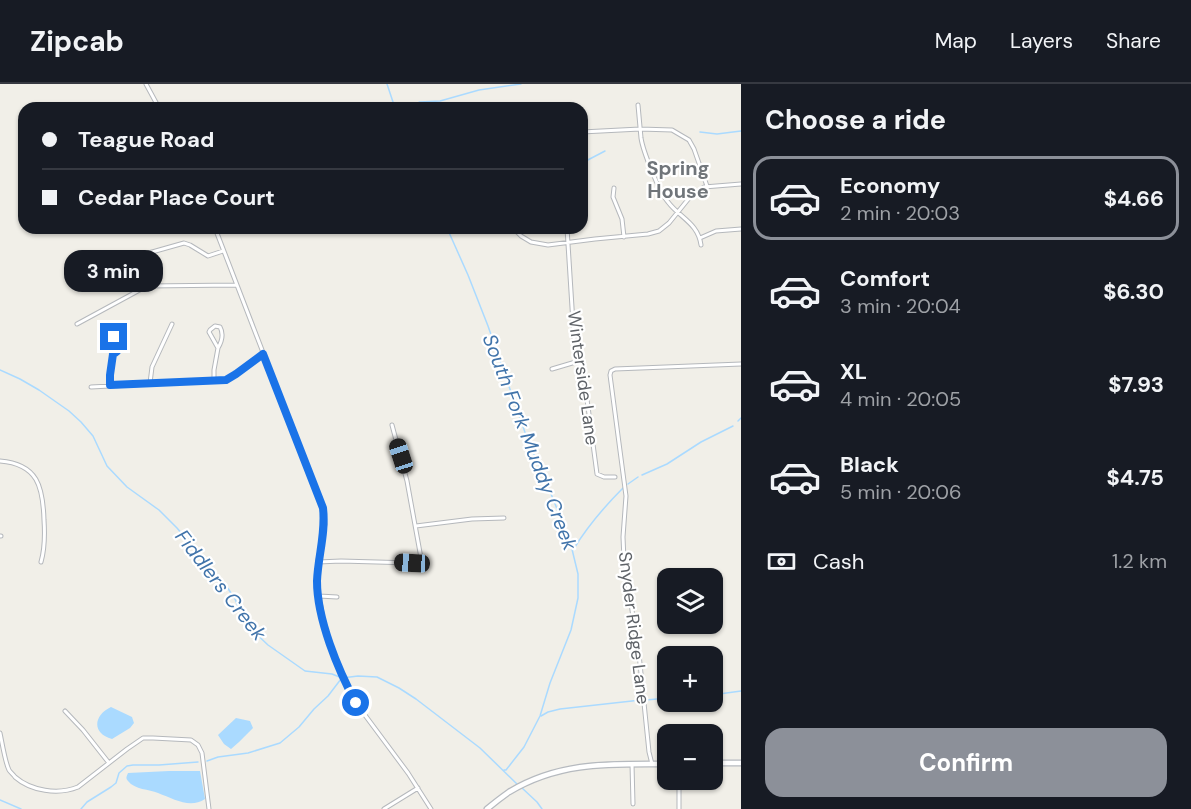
<!DOCTYPE html>
<html lang="en">
<head>
<meta charset="utf-8">
<style>
  body { margin:0; font-family:"DM Sans",sans-serif; background:#20242c; color:#f1f3f6; height:100vh; display:flex; flex-direction:column; font-size:22px; white-space:nowrap }
  * { box-sizing:border-box; margin:0 }
  p { font-size:20px; color:#9ea1a6 }
  .icon { flex:none; width:33px; height:33px; fill:none; stroke:currentColor; stroke-width:2; stroke-linecap:round; stroke-linejoin:round }
  .map { position:relative; flex:1; overflow:hidden }
  .drawer { display:flex; flex-direction:column; background:#171b24; width:450px }
  .drawer>* { flex:none }
  .top-card { position:absolute; left:18px; top:18px; width:570px; height:132px; border-radius:18px; box-shadow:0 2px 4px #0004; display:grid; align-content:center; height:132px; padding:0 24px; background:#171b24 }
  .fabs { position:absolute; left:657px; top:484px; display:grid; gap:12px }
  .fabs a { display:grid; place-items:center; width:66px; height:66px; border-radius:12px; background:#171b24; box-shadow:0 2px 4px #0004; font-size:30px }
  .end { position:absolute; width:27px; height:27px; margin:-14px; border:8px solid #1a73e8; background:#fff; box-shadow:0 0 0 3px #fff }
  .from { border-radius:50% }
  .bubble { position:absolute; height:42px; border-radius:18px; background:#171b24; box-shadow:0 2px 4px #0004; font-size:20px; font-weight:700; line-height:42px; text-align:center }
  .car { position:absolute; width:18px; height:36px; margin:-18px -9px; border-radius:8px; box-shadow:0 0 4px 2px #0007; background:linear-gradient(#222 24%,#8ab4d8 0 40%,#222 0 76%,#8ab4d8 0 86%,#222 0) }
  .top-card b { display:flex; align-items:center; gap:21px; height:57px; font-size:22px }
  .top-card b+b { border-top:2px solid #363941 }
  .top-card i { width:15px; height:15px; background:#f1f3f6 }
  ul { padding:0; list-style:none }
  li { display:flex; align-items:center; gap:18px; height:84px; margin:0 12px 9px; padding:0 12px; border:3px solid transparent; border-radius:18px }
  li div { flex:1 }
  li b { display:block; font-size:22px }
  li em { font-style:normal; font-weight:700 }
  li.active { border-color:#8c9099 }
  li>.icon { width:54px; height:54px; stroke-width:1.5 }
  h2 { padding:0 24px; font-size:27px; line-height:72px }
  .pay { display:flex; align-items:center; gap:15px; height:66px; padding:0 24px; font-size:22px }
  .pay p { margin-inline-start:auto }
  .button { display:flex; gap:12px; margin-top:auto; padding:12px 24px }
  .button a { flex:1; height:69px; border-radius:18px; background:#8c9099; color:#fff; font-size:24px; font-weight:700; line-height:69px; text-align:center }
  header { display:flex; align-items:center; gap:36px; box-sizing:border-box; height:84px; padding:0 30px; background:#171b24; border-bottom:2px solid #363941 }
  header strong { font-size:28px }
  nav { display:flex; gap:33px; margin-inline-start:auto; font-size:21px }
  main { display:flex; flex:1; min-height:0 }
  .map>svg:first-child { display:block }
  .water { fill:#aadaff }
  .lines { fill:none; stroke-linecap:round; stroke-linejoin:round }
  .stream { stroke:#aadaff; stroke-width:1.5 }
  .street-casing { stroke:#b5b8bc; stroke-width:5 }
  .secondary-casing { stroke:#b6babf; stroke-width:7 }
  .street { stroke:#fff; stroke-width:3 }
  .secondary { stroke:#fff; stroke-width:4.5 }
  .route { stroke:#1a73e8; stroke-width:8 }
  .labels { text-anchor:middle; dominant-baseline:central; stroke-width:4.5; stroke-linejoin:round; paint-order:stroke }
  .street-label { font-size:18px; fill:#5f6368; stroke:#fff }
  .neighbourhood-label { font-size:20px; font-weight:bold; fill:#70757a; stroke:#fff }
  .water-label { font-size:20px; font-style:italic; fill:#4174aa; stroke:#fff }
</style>
</head>
<body>
<header>
<strong>Zipcab</strong>
<nav><a>Map</a><a>Layers</a><a>Share</a></nav>
</header>
<main>
<div class="map">
<svg width="741" height="725" viewBox="0 0 741 725">
  <rect width="100%" height="100%" fill="#f1efe8"/>
  <path class="water" d="M111 623 132 633 134 639 130 644 112 655C91 649 94 631 111 623Z
    M236 634 250 637 253 644 239 658 231 665 224 660 218 651Z
    M169 687H200L205 715C190 725 174 715 158 709 149 705 135 706 128 697 125 694 127 692 128 689Z"/>
  <g class="lines">
    <path class="stream" d="M387 0 395 24
      M405 24 420 18 440 17 479 6 521 0
      M700 48 717 50 741 47
      M582 79 605 67
      M447 144 468 191 488 242 528 357 547 400 570 457 578 490V514L571 546 550 599 540 632 524 663 506 686H504
      M0 286 20 295 39 306 69 327 81 338 93 352 107 382 127 403 159 426 177 444 227 503 235 515 242 532 251 545 268 561 305 587 332 590 342 594 358 592 377 593 399 604 416 615 480 664 518 701
      M738 337 741 334
      M642 391 667 380 701 358 733 342
      M628 400 638 393
      M573 466C587 443 604 423 623 404
      M712 611 741 607
      M646 616 668 614
      M541 632 548 628 560 625 641 616
      M207 677 218 673 248 669 280 659 299 643 314 625 328 612 341 595
      M522 704 537 718 542 725
      M0 716 21 725
      M81 725 87 718 111 703 116 699 119 689 127 682 133 681H159L198 678"/>
    <defs>
      <path id="street" d="M146 0 159 24
        M638 21C639 32 640 43 641 54 643 67 659 108 668 118 680 134 698 139 701 161
        M582 48 640 45 672 46 689 56 694 65 707 102
        M614 104 613 113 622 135 624 153
        M215 144 323 424 325 440 318 476 317 500 323 535 333 570 356 619 408 689 431 725
        M513 144 521 152 531 158 548 161 595 155 648 150 659 147 669 139 690 113 704 103 741 100
        M567 144 574 255 577 270 584 293 597 390 604 393H615
        M700 154 716 147 741 145
        M113 174 112 180 110 184 94 191H90L88 189 87 174 91 170 108 174H131L184 159 190 161 208 172 223 167
        M77 240 147 202 236 201
        M552 285 579 277
        M214 296V286L218 264 209 248 210 246 215 242 220 243C224 250 222 257 218 264
        M150 299 152 283 172 240
        M110 301V291L113 270 108 265 106 259 108 254 117 253C122 260 120 267 113 270
        M91 303 226 296 236 290 263 270
        M0 377C38 380 43 403 44 436 45 451 45 464 41 478
        M416 442 472 435 504 434
        M0 452H1
        M318 478 341 477 412 479 418 477 421 474 407 397 392 341
        M319 512 337 513
        M65 627 83 646 109 679
        M0 649C2 658 5 678 9 686 10 688 14 691 15 693 31 707 58 711 78 703L127 665 143 654H153L191 656 198 661 202 669 209 725
        M632 680 633 720
        M652 680 649 668 639 570 624 476 623 453 626 412 610 291 611 287 615 285 741 280
        M679 696V725
        M384 725 418 704"/>
      <path id="secondary" d="M712 679H741
        M487 725C494 719 502 713 509 708 560 677 611 680 668 680"/>
    </defs>
    <use href="#street" class="street-casing"/>
    <use href="#secondary" class="secondary-casing"/>
    <use href="#street" class="street"/>
    <use href="#secondary" class="secondary"/>
  </g>
  <g class="lines">
    <path class="route" d="M114 253H117C122 259 120 267 113 270L110 291V301L226 296 236 290 263 270 323 424C326 449 318 472 317 497 317 535 338 586 356 619"/>
  </g>
  <g class="labels">
    <g class="street-label">
      <text transform="translate(583 294) rotate(82)">Winterside Lane</text>
      <text transform="translate(634 544) rotate(83)">Snyder Ridge Lane</text>
    </g>
    <g class="neighbourhood-label">
      <text x="678" y="84">Spring<tspan x="678" dy="23">House</tspan></text>
    </g>
    <g class="water-label">
      <text transform="translate(530 358) rotate(69)">South Fork Muddy Creek</text>
      <text transform="translate(221 501) rotate(52)">Fiddlers Creek</text>
    </g>
  </g>
</svg>
<div class="fabs">
<a><svg class="icon" aria-label="layers" viewBox="0 0 24 24"><path d="M12 4l9 5-9 5-9-5zM3 14l9 5 9-5"/></svg></a>
<a>+</a>
<a>−</a>
</div>
<i class="end from" style="left:356px;top:619px"></i>
<i class="end" style="left:114px;top:253px"></i>
<div class="bubble" style="left:64px;top:166px;width:99px">3 min</div>
<i class="car" style="left:401px;top:372px;rotate:342deg"></i>
<i class="car" style="left:412px;top:479px;rotate:273deg"></i>
<div class="top-card">
<b><i class="from"></i>Teague Road</b>
<b><i></i>Cedar Place Court</b>
</div>
</div>
<section class="drawer">
<h2>Choose a ride</h2>
<ul>
<li class="active"><svg class="icon" aria-label="car" viewBox="0 0 24 24"><path d="M5 17H2v-5l4-1 3-4h7l3 4 3 1v5h-3M9 17h6M6 11h13"/><circle cx="7" cy="17" r="2"/><circle cx="17" cy="17" r="2"/></svg><div><b>Economy</b><p>2 min · 20:03</p></div><em>$4.66</em></li>
<li><svg class="icon" aria-label="car" viewBox="0 0 24 24"><path d="M5 17H2v-5l4-1 3-4h7l3 4 3 1v5h-3M9 17h6M6 11h13"/><circle cx="7" cy="17" r="2"/><circle cx="17" cy="17" r="2"/></svg><div><b>Comfort</b><p>3 min · 20:04</p></div><em>$6.30</em></li>
<li><svg class="icon" aria-label="car" viewBox="0 0 24 24"><path d="M5 17H2v-5l4-1 3-4h7l3 4 3 1v5h-3M9 17h6M6 11h13"/><circle cx="7" cy="17" r="2"/><circle cx="17" cy="17" r="2"/></svg><div><b>XL</b><p>4 min · 20:05</p></div><em>$7.93</em></li>
<li><svg class="icon" aria-label="car" viewBox="0 0 24 24"><path d="M5 17H2v-5l4-1 3-4h7l3 4 3 1v5h-3M9 17h6M6 11h13"/><circle cx="7" cy="17" r="2"/><circle cx="17" cy="17" r="2"/></svg><div><b>Black</b><p>5 min · 20:06</p></div><em>$4.75</em></li>
</ul>
<div class="pay"><svg class="icon" aria-label="cash" viewBox="0 0 24 24"><path d="M3 7h18v10H3z"/><circle cx="12" cy="12" r="2"/></svg>Cash<p>1.2 km</p></div>
<div class="button"><a>Confirm</a></div>
</section>
</main>
</body>
</html>
